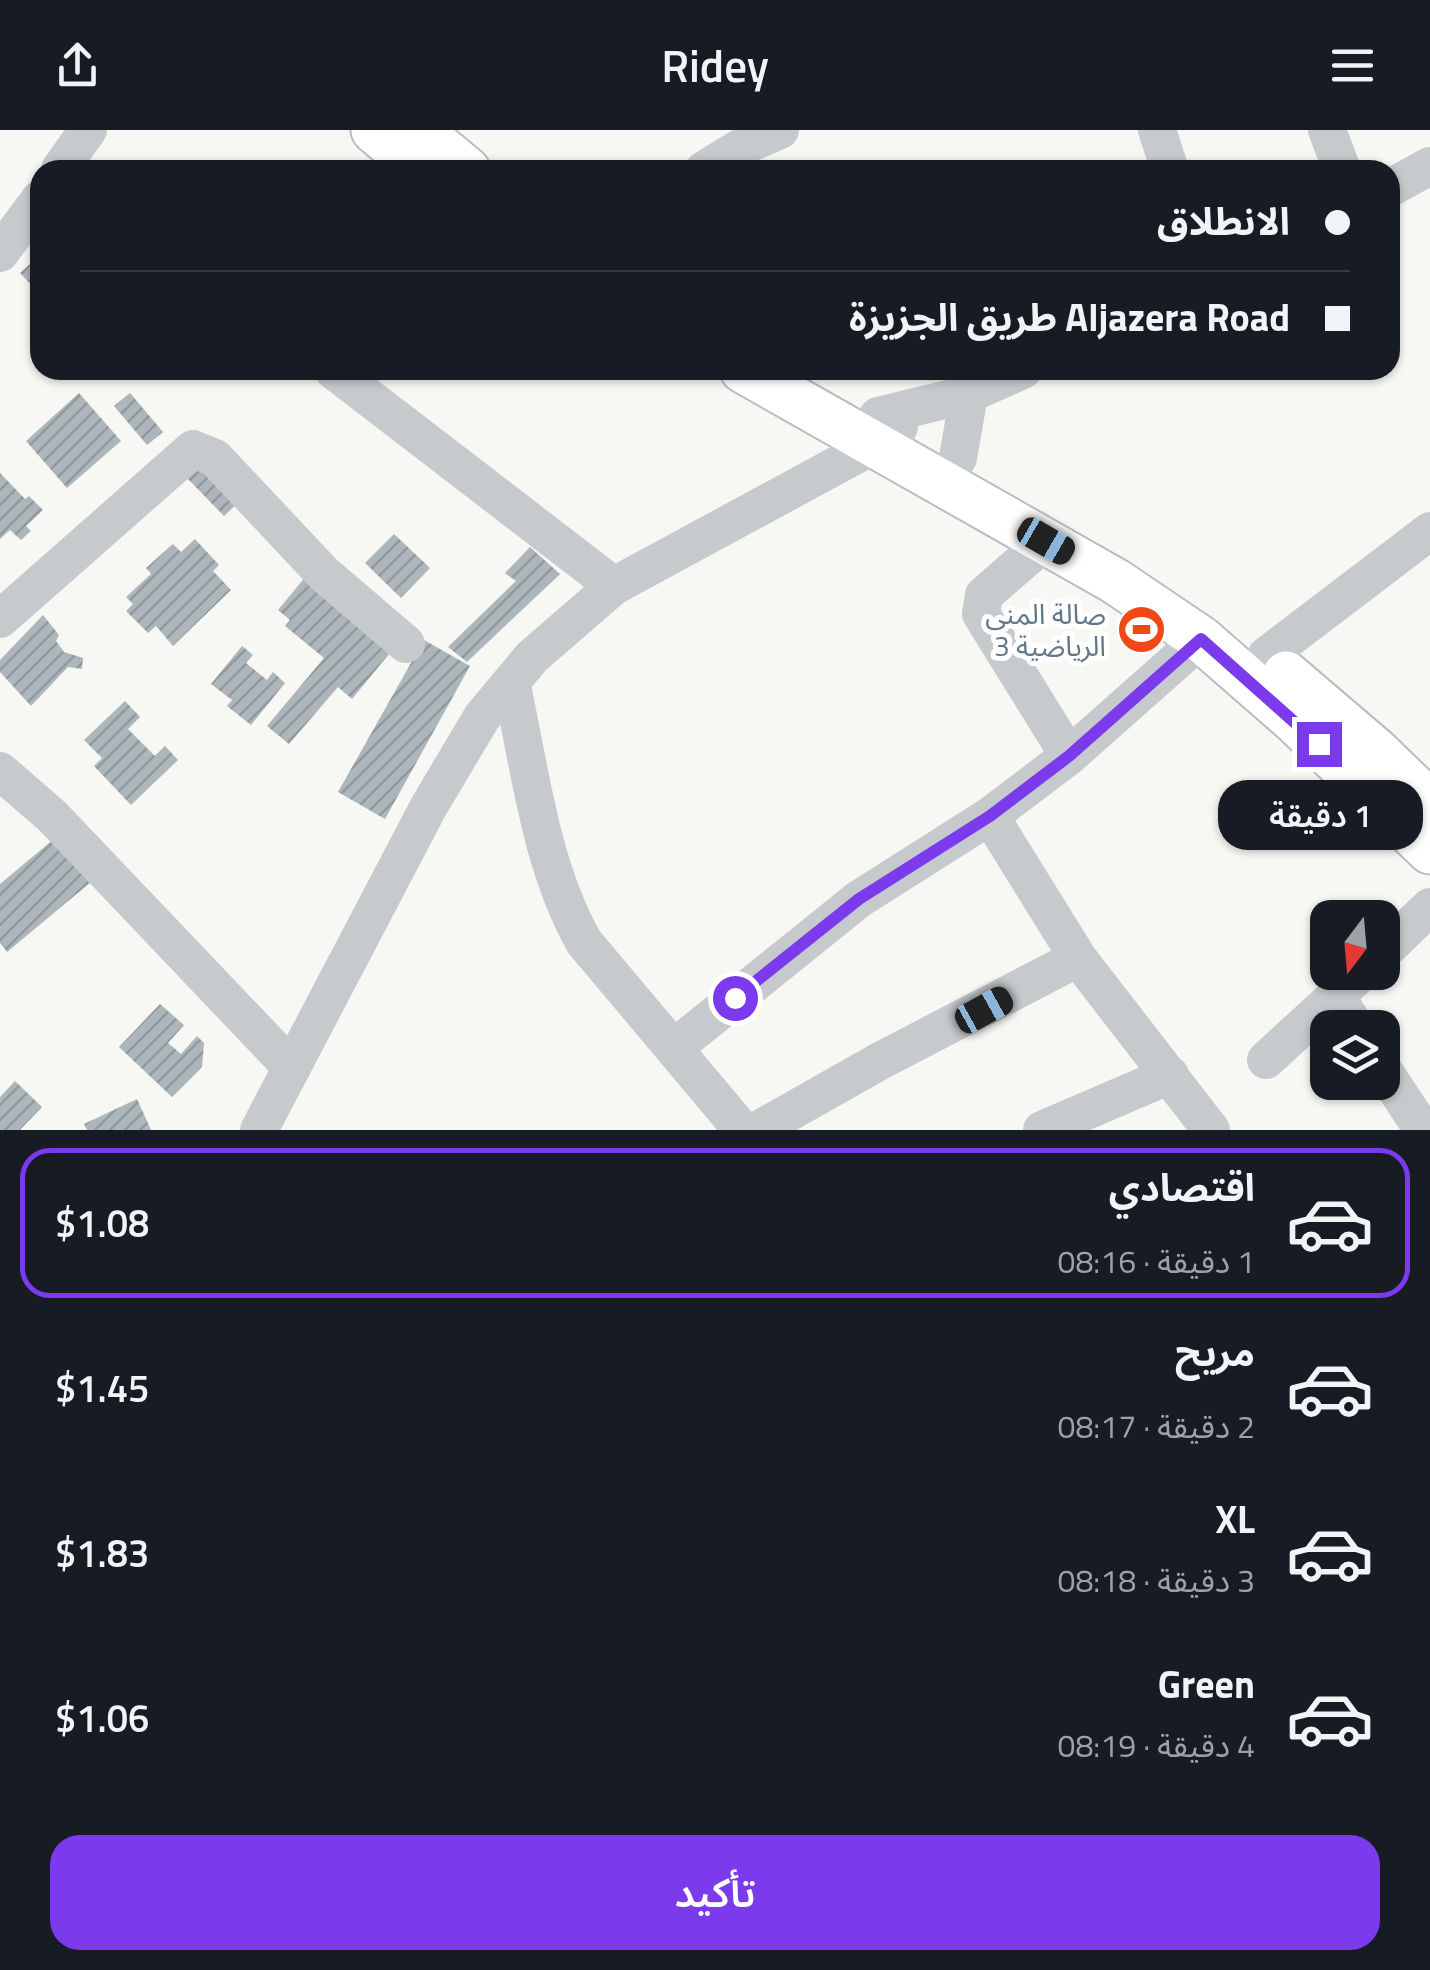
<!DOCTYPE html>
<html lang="ar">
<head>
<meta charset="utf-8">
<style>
  body { margin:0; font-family:"Titillium Web","Noto Sans Arabic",sans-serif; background:#242831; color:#f1f3f6; direction:rtl; height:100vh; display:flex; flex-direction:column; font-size:38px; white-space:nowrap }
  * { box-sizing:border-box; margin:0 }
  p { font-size:32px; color:#9ea1a6 }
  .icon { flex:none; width:55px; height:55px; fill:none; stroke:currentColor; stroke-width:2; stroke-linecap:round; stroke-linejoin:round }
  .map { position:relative; height:1000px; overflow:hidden; direction:ltr }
  .drawer { display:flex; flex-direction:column; background:#171b24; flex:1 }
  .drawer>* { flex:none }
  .guide { position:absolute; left:30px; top:30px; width:1370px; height:220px; border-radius:30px; box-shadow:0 2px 8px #0004; direction:rtl; display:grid; align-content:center; height:220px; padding:0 50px; background:#171b24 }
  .needle { width:65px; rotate:196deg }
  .controls { position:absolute; left:1310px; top:770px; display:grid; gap:20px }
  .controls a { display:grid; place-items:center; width:90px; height:90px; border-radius:20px; background:#171b24; box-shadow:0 2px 8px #0004; font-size:50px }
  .end { position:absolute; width:45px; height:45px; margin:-22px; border:12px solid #7c3aed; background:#fff; box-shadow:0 0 0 5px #fff }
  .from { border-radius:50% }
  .bubble { position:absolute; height:70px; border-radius:30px; background:#171b24; box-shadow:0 2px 8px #0004; font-size:32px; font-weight:600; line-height:70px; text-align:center; direction:rtl }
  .car { position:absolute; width:30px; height:60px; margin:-30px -15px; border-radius:12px; box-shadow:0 0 8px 2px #0007; background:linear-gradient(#222 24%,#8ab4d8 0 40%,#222 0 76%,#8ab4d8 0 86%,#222 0) }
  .guide b { display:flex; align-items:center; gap:35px; height:95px; font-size:38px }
  .guide b+b { border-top:2px solid #363941 }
  .guide i { width:25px; height:25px; background:#f1f3f6 }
  ul { padding:18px 0 0; list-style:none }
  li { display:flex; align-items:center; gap:30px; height:150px; margin:0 20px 15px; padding:0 30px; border:5px solid transparent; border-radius:30px }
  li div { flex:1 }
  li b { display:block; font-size:38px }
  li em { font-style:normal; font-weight:600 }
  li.active { border-color:#7c3aed }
  li>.icon { width:90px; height:90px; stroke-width:1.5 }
  .primary-button { display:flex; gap:20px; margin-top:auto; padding:20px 50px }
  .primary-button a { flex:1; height:115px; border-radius:30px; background:#7c3aed; color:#fff; font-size:40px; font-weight:600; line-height:115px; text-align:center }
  header { display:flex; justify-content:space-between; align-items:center; height:130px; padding:0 50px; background:#171b24; font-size:45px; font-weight:600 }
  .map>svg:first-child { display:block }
  .building { fill:url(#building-hatch) }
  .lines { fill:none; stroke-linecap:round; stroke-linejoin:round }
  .major-casing { stroke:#b9bdc1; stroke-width:49 }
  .minor { stroke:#c6cacd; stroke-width:38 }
  .major { stroke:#fff; stroke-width:45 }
  .route { stroke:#7c3aed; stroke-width:12 }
  .labels { text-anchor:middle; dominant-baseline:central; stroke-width:10; stroke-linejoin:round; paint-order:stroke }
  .poi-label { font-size:28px; fill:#637887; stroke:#fff; text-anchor:end }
</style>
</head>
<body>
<header><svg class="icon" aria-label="menu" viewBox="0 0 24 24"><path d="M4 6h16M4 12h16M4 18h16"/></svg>Ridey<svg class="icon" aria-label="share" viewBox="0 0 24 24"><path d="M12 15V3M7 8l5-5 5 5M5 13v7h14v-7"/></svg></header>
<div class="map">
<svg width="1430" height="1000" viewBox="0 0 1430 1000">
  <defs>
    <pattern id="building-hatch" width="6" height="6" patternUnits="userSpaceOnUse" patternTransform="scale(2.5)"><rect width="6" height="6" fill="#adb6bb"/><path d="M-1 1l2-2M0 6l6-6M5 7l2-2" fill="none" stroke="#90999e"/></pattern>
  </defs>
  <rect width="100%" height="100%" fill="#f7f7f3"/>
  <path class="building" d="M32 132 40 140V164L20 143Z
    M79 263 121 311 67 358 26 311Z
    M130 263 163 302 147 315 114 276Z
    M202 332 240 371 224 386 186 347Z
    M0 343 25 369 29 366 43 380 26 396 31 401 21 410 10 400 0 409Z
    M394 404 430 438 401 468 365 433Z
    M195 409 219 435 213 441 231 460 173 516 156 496 148 503 126 481 133 474 126 467 151 444 146 438 173 414 181 422Z
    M530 417 560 444 467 532 448 517 516 451 505 443Z
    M307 445 394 518 352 569 338 557 289 614 267 596 324 528 285 496 290 490 278 480Z
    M43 485 59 505 56 511 64 522 83 528 82 539 68 537 31 576 0 542V530Z
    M424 510 470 536 385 689 338 662Z
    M242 516 253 525 246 533 267 550 273 542 285 553 251 595 227 576 232 570 211 554Z
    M125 571 140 587 128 599 155 626 165 616 178 630 131 675 94 636 102 628 84 610Z
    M61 703 97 747 7 822 0 813V754Z
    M160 874 184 895 168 913 181 924 197 906 204 913 202 937 172 967 119 917Z
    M15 951 42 977 20 1000H0V967Z
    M137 969 151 1000H87L84 994Z"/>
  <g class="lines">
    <defs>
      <path id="major" d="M374 0 421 40
        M419 0 467 40
        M743 240 1115 451 1201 509 1295 591 1430 721
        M1286 544 1375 620 1430 673"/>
    </defs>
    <use href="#major" class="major-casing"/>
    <path class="minor" d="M1157 0 1170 40
      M1327 0 1342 40
      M60 39 88 0
      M704 40 743 16 780 0
      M1390 58 1430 36
      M0 123 40 69
      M333 240 614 456
      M878 286 969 264 1023 240
      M958 328 969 264
      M1046 411 984 465 981 484 1069 626
      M0 489 193 319 215 328 323 443 406 514
      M1266 526 1430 401
      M511 552C530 638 540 734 584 812L742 1000
      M0 641 52 686 292 938
      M990 686 1078 828 1211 1000
      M1382 823 1430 777
      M1337 867 1356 898
      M675 917 859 769 990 686 1069 626 1201 509
      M1266 930 1362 842
      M1382 938 1423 1000
      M259 1000 429 676 482 587 532 527 614 456 876 314 899 297
      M758 1000 880 931 1078 828
      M1042 1000 1170 945"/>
    <use href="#major" class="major"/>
  </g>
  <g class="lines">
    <path class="route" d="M735 868 859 769 990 686 1069 626 1201 509 1319 614"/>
  </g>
  <defs>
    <symbol id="stadium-disc" viewBox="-11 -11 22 22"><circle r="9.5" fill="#f24818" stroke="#fff"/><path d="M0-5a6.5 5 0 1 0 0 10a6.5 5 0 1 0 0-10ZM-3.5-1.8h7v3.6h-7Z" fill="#fff"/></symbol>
  </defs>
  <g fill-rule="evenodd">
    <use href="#stadium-disc" x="1114" y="472" width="55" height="55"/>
  </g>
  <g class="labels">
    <g class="poi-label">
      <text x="1106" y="483">صالة المنى<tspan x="1106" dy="32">الرياضية 3</tspan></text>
    </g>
  </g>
</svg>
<div class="controls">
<a><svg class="needle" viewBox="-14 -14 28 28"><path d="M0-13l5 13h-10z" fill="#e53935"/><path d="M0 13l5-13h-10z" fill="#9ea1a6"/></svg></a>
<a><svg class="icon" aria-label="layers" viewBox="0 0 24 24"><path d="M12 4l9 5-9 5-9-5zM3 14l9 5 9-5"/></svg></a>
</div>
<i class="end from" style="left:735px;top:868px"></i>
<i class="end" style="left:1319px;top:614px"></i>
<div class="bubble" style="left:1218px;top:650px;width:205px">1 دقيقة</div>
<i class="car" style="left:1046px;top:411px;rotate:120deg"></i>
<i class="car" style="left:984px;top:880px;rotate:61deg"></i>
<div class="guide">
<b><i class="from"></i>الانطلاق</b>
<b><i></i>Aljazera Road طريق الجزيزة</b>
</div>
</div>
<section class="drawer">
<ul>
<li class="active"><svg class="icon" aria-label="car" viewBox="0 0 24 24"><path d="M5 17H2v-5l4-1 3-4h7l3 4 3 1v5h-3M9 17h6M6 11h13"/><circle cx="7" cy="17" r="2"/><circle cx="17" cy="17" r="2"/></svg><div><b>اقتصادي</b><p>1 دقيقة · 08:16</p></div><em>$1.08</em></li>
<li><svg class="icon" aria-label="car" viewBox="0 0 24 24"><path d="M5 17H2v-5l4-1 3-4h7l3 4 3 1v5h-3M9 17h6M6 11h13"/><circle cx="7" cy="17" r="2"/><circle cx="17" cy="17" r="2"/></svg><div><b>مريح</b><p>2 دقيقة · 08:17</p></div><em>$1.45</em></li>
<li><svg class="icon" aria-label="car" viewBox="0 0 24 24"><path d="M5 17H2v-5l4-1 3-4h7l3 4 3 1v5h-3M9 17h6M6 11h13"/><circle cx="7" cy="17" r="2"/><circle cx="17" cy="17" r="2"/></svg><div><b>XL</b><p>3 دقيقة · 08:18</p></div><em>$1.83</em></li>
<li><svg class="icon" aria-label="car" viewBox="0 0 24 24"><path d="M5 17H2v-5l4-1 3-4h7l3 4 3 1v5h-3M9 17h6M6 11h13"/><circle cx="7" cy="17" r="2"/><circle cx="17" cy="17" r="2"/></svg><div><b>Green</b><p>4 دقيقة · 08:19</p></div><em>$1.06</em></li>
</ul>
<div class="primary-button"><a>تأكيد</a></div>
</section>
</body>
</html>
